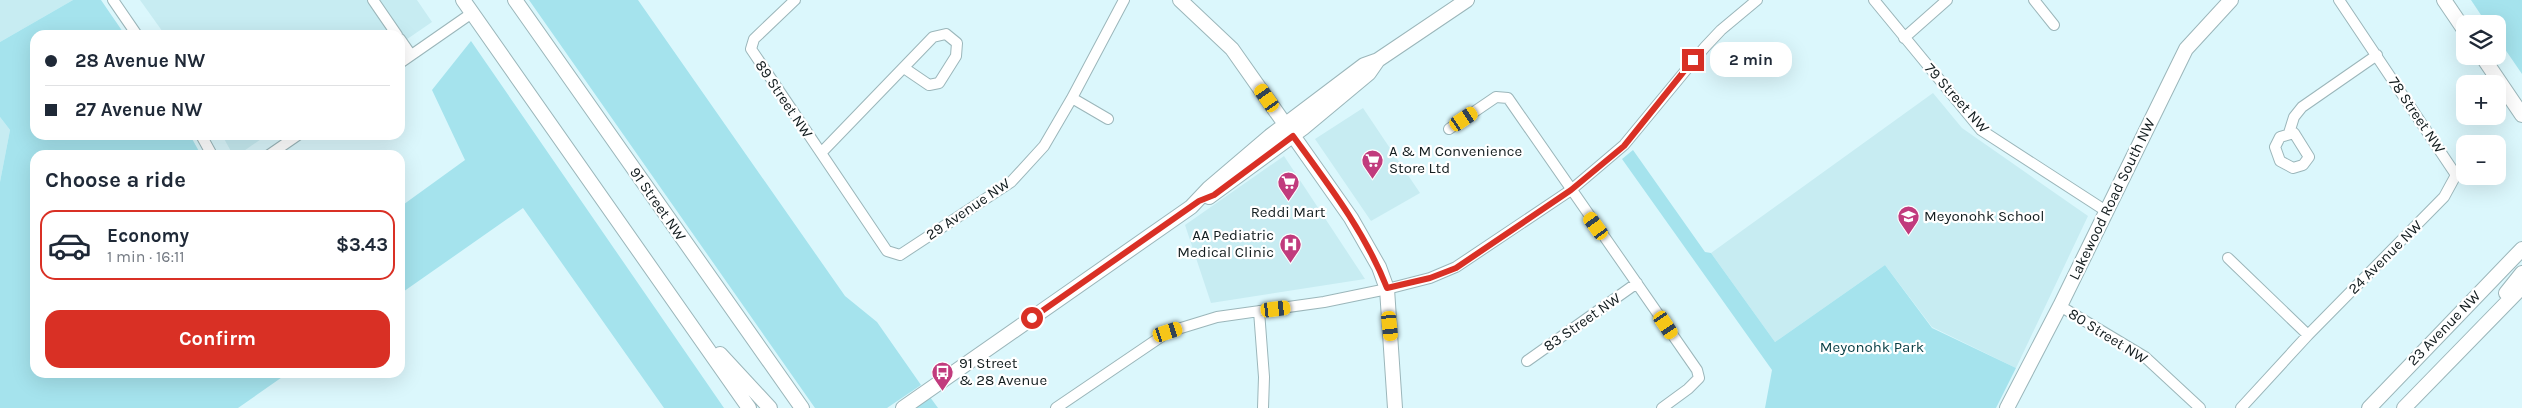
<!DOCTYPE html>
<html lang="en">
<head>
<meta charset="utf-8">
<style>
  body { margin:0; font-family:Karla,sans-serif; background:#f6f6f7; color:#1f2937; height:100vh; display:flex; flex-direction:column; font-size:19px; white-space:nowrap }
  * { box-sizing:border-box; margin:0 }
  p { font-size:16px; color:#747a83 }
  .icon { flex:none; width:28px; height:28px; fill:none; stroke:currentColor; stroke-width:2; stroke-linecap:round; stroke-linejoin:round }
  .map { position:relative; flex:1; overflow:hidden }
  .side { position:absolute; left:30px; top:150px; width:375px; height:228px; display:flex; flex-direction:column; background:#fff; border-radius:15px; box-shadow:0 5px 20px #0002 }
  .side>* { flex:none }
  .hud { position:absolute; left:30px; top:30px; width:375px; height:110px; border-radius:15px; box-shadow:0 5px 20px #0002; display:grid; align-content:center; height:110px; padding:0 15px; background:#fff }
  .buttons { position:absolute; left:2456px; top:15px; display:grid; gap:10px }
  .buttons a { display:grid; place-items:center; width:50px; height:50px; border-radius:10px; background:#fff; box-shadow:0 5px 20px #0002; font-size:25px }
  .end { position:absolute; width:22px; height:22px; margin:-11px; border:6px solid #d93025; background:#fff; box-shadow:0 0 0 2px #fff }
  .from { border-radius:50% }
  .bubble { position:absolute; height:35px; border-radius:15px; background:#fff; box-shadow:0 5px 20px #0002; font-size:16px; font-weight:700; line-height:35px; text-align:center }
  .car { position:absolute; width:15px; height:30px; margin:-15px -8px; border-radius:6px; box-shadow:0 0 4px 1px #0007; background:linear-gradient(#f5c518 24%,#345 0 40%,#f5c518 0 76%,#345 0 86%,#f5c518 0) }
  .hud b { display:flex; align-items:center; gap:18px; height:48px; font-size:19px }
  .hud b+b { border-top:1px solid #e0e1e3 }
  .hud i { width:12px; height:12px; background:#1f2937 }
  ul { padding:0; list-style:none }
  li { display:flex; align-items:center; gap:15px; height:70px; margin:0 10px 8px; padding:0 5px; border:2px solid transparent; border-radius:15px }
  li div { flex:1 }
  li b { display:block; font-size:19px }
  li em { font-style:normal; font-weight:700 }
  li.on { border-color:#d93025 }
  li>.icon { width:45px; height:45px; stroke-width:1.5 }
  h2 { padding:0 15px; font-size:22px; line-height:60px }
  .primary-button { display:flex; gap:10px; margin-top:auto; padding:10px 15px }
  .primary-button a { flex:1; height:58px; border-radius:15px; background:#d93025; color:#fff; font-size:20px; font-weight:700; line-height:58px; text-align:center }
  .map>svg:first-child { display:block }
  .built { fill:#c7ecf2 }
  .green { fill:#a5e3ed }
  .lines { fill:none; stroke-linecap:round; stroke-linejoin:round }
  .street-casing { stroke:#9bb6ba; stroke-width:12 }
  .secondary-casing { stroke:#9bb6ba; stroke-width:16 }
  .street { stroke:#fff; stroke-width:10 }
  .secondary { stroke:#fff; stroke-width:14 }
  .route { stroke:#d93025; stroke-width:6 }
  .labels { text-anchor:middle; dominant-baseline:central; stroke-width:4.5; stroke-linejoin:round; paint-order:stroke }
  .street-label { font-size:15px; fill:#131d1f; stroke:#fff }
  .poi-label { font-size:15px; fill:#131d1f; stroke:#fff; text-anchor:start }
  .park-label { font-size:15px; fill:#063d44; stroke:#fff }
</style>
</head>
<body>
<div class="map">
<svg width="2522" height="408" viewBox="0 0 2522 408">
  <rect width="100%" height="100%" fill="#dbf7fc"/>
  <path class="built" d="M0 0H73L0 42Z
    M140 0H417L432 22 400 44V35H165Z
    M1933 93 1962 128 2088 216 2016 368 1932 327 1885 265 1775 342 1711 253Z
    M1363 108 1420 193 1371 221 1315 139Z
    M0 117 10 130 0 182Z
    M222 135H267L238 155H233Z
    M1284 156 1365 279 1211 303 1185 225Z"/>
  <path class="green" d="M73 0H101L125 35H35V135H190L201 155H35V372L288 373 238 408H0V182L10 130 0 117V42Z
    M529 0H638L845 296 877 322 921 385 887 408H815Z
    M2471 0H2522V74L2498 39V24H2487Z
    M471 41 724 408H664L523 208 400 294V207L465 160 432 90Z
    M1633 150 1705 252 1711 253 1775 342 1885 265 1932 328 2016 368 1996 408H1765L1772 370 1622 159Z
    M930 397 938 408H914Z"/>
  <g class="lines">
    <defs>
      <path id="street" d="M113 0 137 35
        M373 0 397 35
        M795 0 754 39 751 49 887 251 900 255 1011 182 1044 146 1072 98 1124 0
        M1874 0 1981 130 2106 211
        M2034 0 2054 25
        M1904 38 1947 0
        M400 39 411 55
        M400 63 472 13
        M1072 98 1108 119
        M1449 129 1496 97 1508 98 1697 370 1699 378 1688 389 1662 408
        M2289 133 2294 117 2302 107 2377 55
        M2294 133 2309 157 2303 165 2293 168 2280 161 2275 147 2280 137Z
        M201 135 212 155
        M821 153 933 37 946 34 957 43 956 56 939 83 929 85 904 68
        M269 155 298 135
        M2228 258 2308 335
        M2060 306 2145 357 2200 408
        M1259 311 1264 377 1263 408
        M1527 361 1637 283
        M1056 408 1168 332 1217 317 1324 302 1387 289 1430 278 1456 267 1571 190 1624 145 1705 47 1721 30 1757 0
        M2241 408 2308 335 2444 197 2456 175 2339 0"/>
      <path id="secondary" d="M463 0 749 408
        M515 0 802 408
        M1180 0 1232 49 1351 218 1379 267 1387 289 1395 408
        M2444 0 2465 31
        M2482 56 2522 115
        M1209 197 1303 128 1369 73 1378 60
        M2506 293 2522 273
        M720 354 770 408
        M903 408 1191 207 1209 188 1270 136 1364 65 1378 60 1467 0
        M2007 408 2060 306 2186 49 2231 0
        M2369 408 2522 249
        M2404 408 2522 287"/>
    </defs>
    <use href="#street" class="street-casing"/>
    <use href="#secondary" class="secondary-casing"/>
    <use href="#street" class="street"/>
    <use href="#secondary" class="secondary"/>
  </g>
  <g class="lines">
    <path class="route" d="M1032 318 1199 201 1214 195 1293 136C1328 184 1365 232 1387 288L1430 278 1456 268 1571 190 1624 146 1693 60"/>
  </g>
  <defs>
    <symbol id="supermarket-pin" viewBox="-11 -11 22 30"><path d="M0 17L-7.5 6A9.5 9.5 0 1 1 7.5 6Z" fill="#c13b7d" stroke="#fff"/><path d="M-6-5.5h2.5l.6 2H6L4.5 2H-2.5L-4.4-4H-6ZM-1.5 3.2a1.3 1.3 0 1 0 .1 0ZM3 3.2a1.3 1.3 0 1 0 .1 0Z" fill="#fff"/></symbol>
    <symbol id="school-pin" viewBox="-11 -11 22 30"><path d="M0 17L-7.5 6A9.5 9.5 0 1 1 7.5 6Z" fill="#c13b7d" stroke="#fff"/><path d="M0-5L7-2L0 1L-7-2ZM-4 1L0 2.5L4 1V4Q0 6-4 4Z" fill="#fff"/></symbol>
    <symbol id="hospital-pin" viewBox="-11 -11 22 30"><path d="M0 17L-7.5 6A9.5 9.5 0 1 1 7.5 6Z" fill="#c13b7d" stroke="#fff"/><path d="M-5-5h3v3.5h4V-5h3V5h-3V1.5h-4V5h-3Z" fill="#fff"/></symbol>
    <symbol id="bus-pin" viewBox="-11 -11 22 30"><path d="M0 17L-7.5 6A9.5 9.5 0 1 1 7.5 6Z" fill="#c13b7d" stroke="#fff"/><path d="M-5-6H5V4H4V6H2V4H-2V6H-4V4H-5ZM-3.5-4V0h7V-4ZM-3.5 1.2v1.5H-2V1.2ZM2 1.2v1.5H3.5V1.2Z" fill="#fff"/></symbol>
  </defs>
  <g fill-rule="evenodd">
    <use href="#supermarket-pin" x="1360" y="148" width="25" height="34"/>
    <use href="#supermarket-pin" x="1276" y="170" width="25" height="34"/>
    <use href="#school-pin" x="1896" y="204" width="25" height="34"/>
    <use href="#hospital-pin" x="1278" y="232" width="25" height="34"/>
    <use href="#bus-pin" x="930" y="360" width="25" height="34"/>
  </g>
  <g class="labels">
    <g class="street-label">
      <text transform="translate(1957 98) rotate(48)">79 Street NW</text>
      <text transform="translate(784 99) rotate(56)">89 Street NW</text>
      <text transform="translate(2417 115) rotate(56)">78 Street NW</text>
      <text transform="translate(2112 199) rotate(-64)">Lakewood Road South NW</text>
      <text transform="translate(658 204) rotate(55)">91 Street NW</text>
      <text transform="translate(968 209) rotate(-34)">29 Avenue NW</text>
      <text transform="translate(2385 257) rotate(-45)">24 Avenue NW</text>
      <text transform="translate(1582 322) rotate(-35)">83 Street NW</text>
      <text transform="translate(2444 328) rotate(-46)">23 Avenue NW</text>
      <text transform="translate(2108 336) rotate(32)">80 Street NW</text>
    </g>
    <g class="poi-label">
      <text x="1389" y="151">A &amp; M Convenience<tspan x="1389" dy="17">Store Ltd</tspan></text>
      <text x="1288" y="212" text-anchor="middle">Reddi Mart</text>
      <text x="1924" y="216">Meyonohk School</text>
      <text x="1274" y="235" text-anchor="end">AA Pediatric<tspan x="1274" dy="17">Medical Clinic</tspan></text>
      <text x="959" y="363">91 Street<tspan x="959" dy="17">&amp; 28 Avenue</tspan></text>
    </g>
    <g class="park-label">
      <text x="1872" y="347">Meyonohk Park</text>
    </g>
  </g>
</svg>
<div class="buttons">
<a><svg class="icon" aria-label="layers" viewBox="0 0 24 24"><path d="M12 4l9 5-9 5-9-5zM3 14l9 5 9-5"/></svg></a>
<a>+</a>
<a>−</a>
</div>
<i class="end from" style="left:1032px;top:318px"></i>
<i class="end" style="left:1693px;top:60px"></i>
<div class="bubble" style="left:1710px;top:42px;width:82px">2 min</div>
<i class="car" style="left:1267px;top:98px;rotate:325deg"></i>
<i class="car" style="left:1464px;top:119px;rotate:56deg"></i>
<i class="car" style="left:1596px;top:226px;rotate:324deg"></i>
<i class="car" style="left:1276px;top:309px;rotate:83deg"></i>
<i class="car" style="left:1666px;top:325px;rotate:146deg"></i>
<i class="car" style="left:1390px;top:326px;rotate:174deg"></i>
<i class="car" style="left:1168px;top:332px;rotate:72deg"></i>
<div class="hud">
<b><i class="from"></i>28 Avenue NW</b>
<b><i></i>27 Avenue NW</b>
</div>
<section class="side">
<h2>Choose a ride</h2>
<ul>
<li class="on"><svg class="icon" aria-label="car" viewBox="0 0 24 24"><path d="M5 17H2v-5l4-1 3-4h7l3 4 3 1v5h-3M9 17h6M6 11h13"/><circle cx="7" cy="17" r="2"/><circle cx="17" cy="17" r="2"/></svg><div><b>Economy</b><p>1 min · 16:11</p></div><em>$3.43</em></li>
</ul>
<div class="primary-button"><a>Confirm</a></div>
</section>
</div>
</body>
</html>
